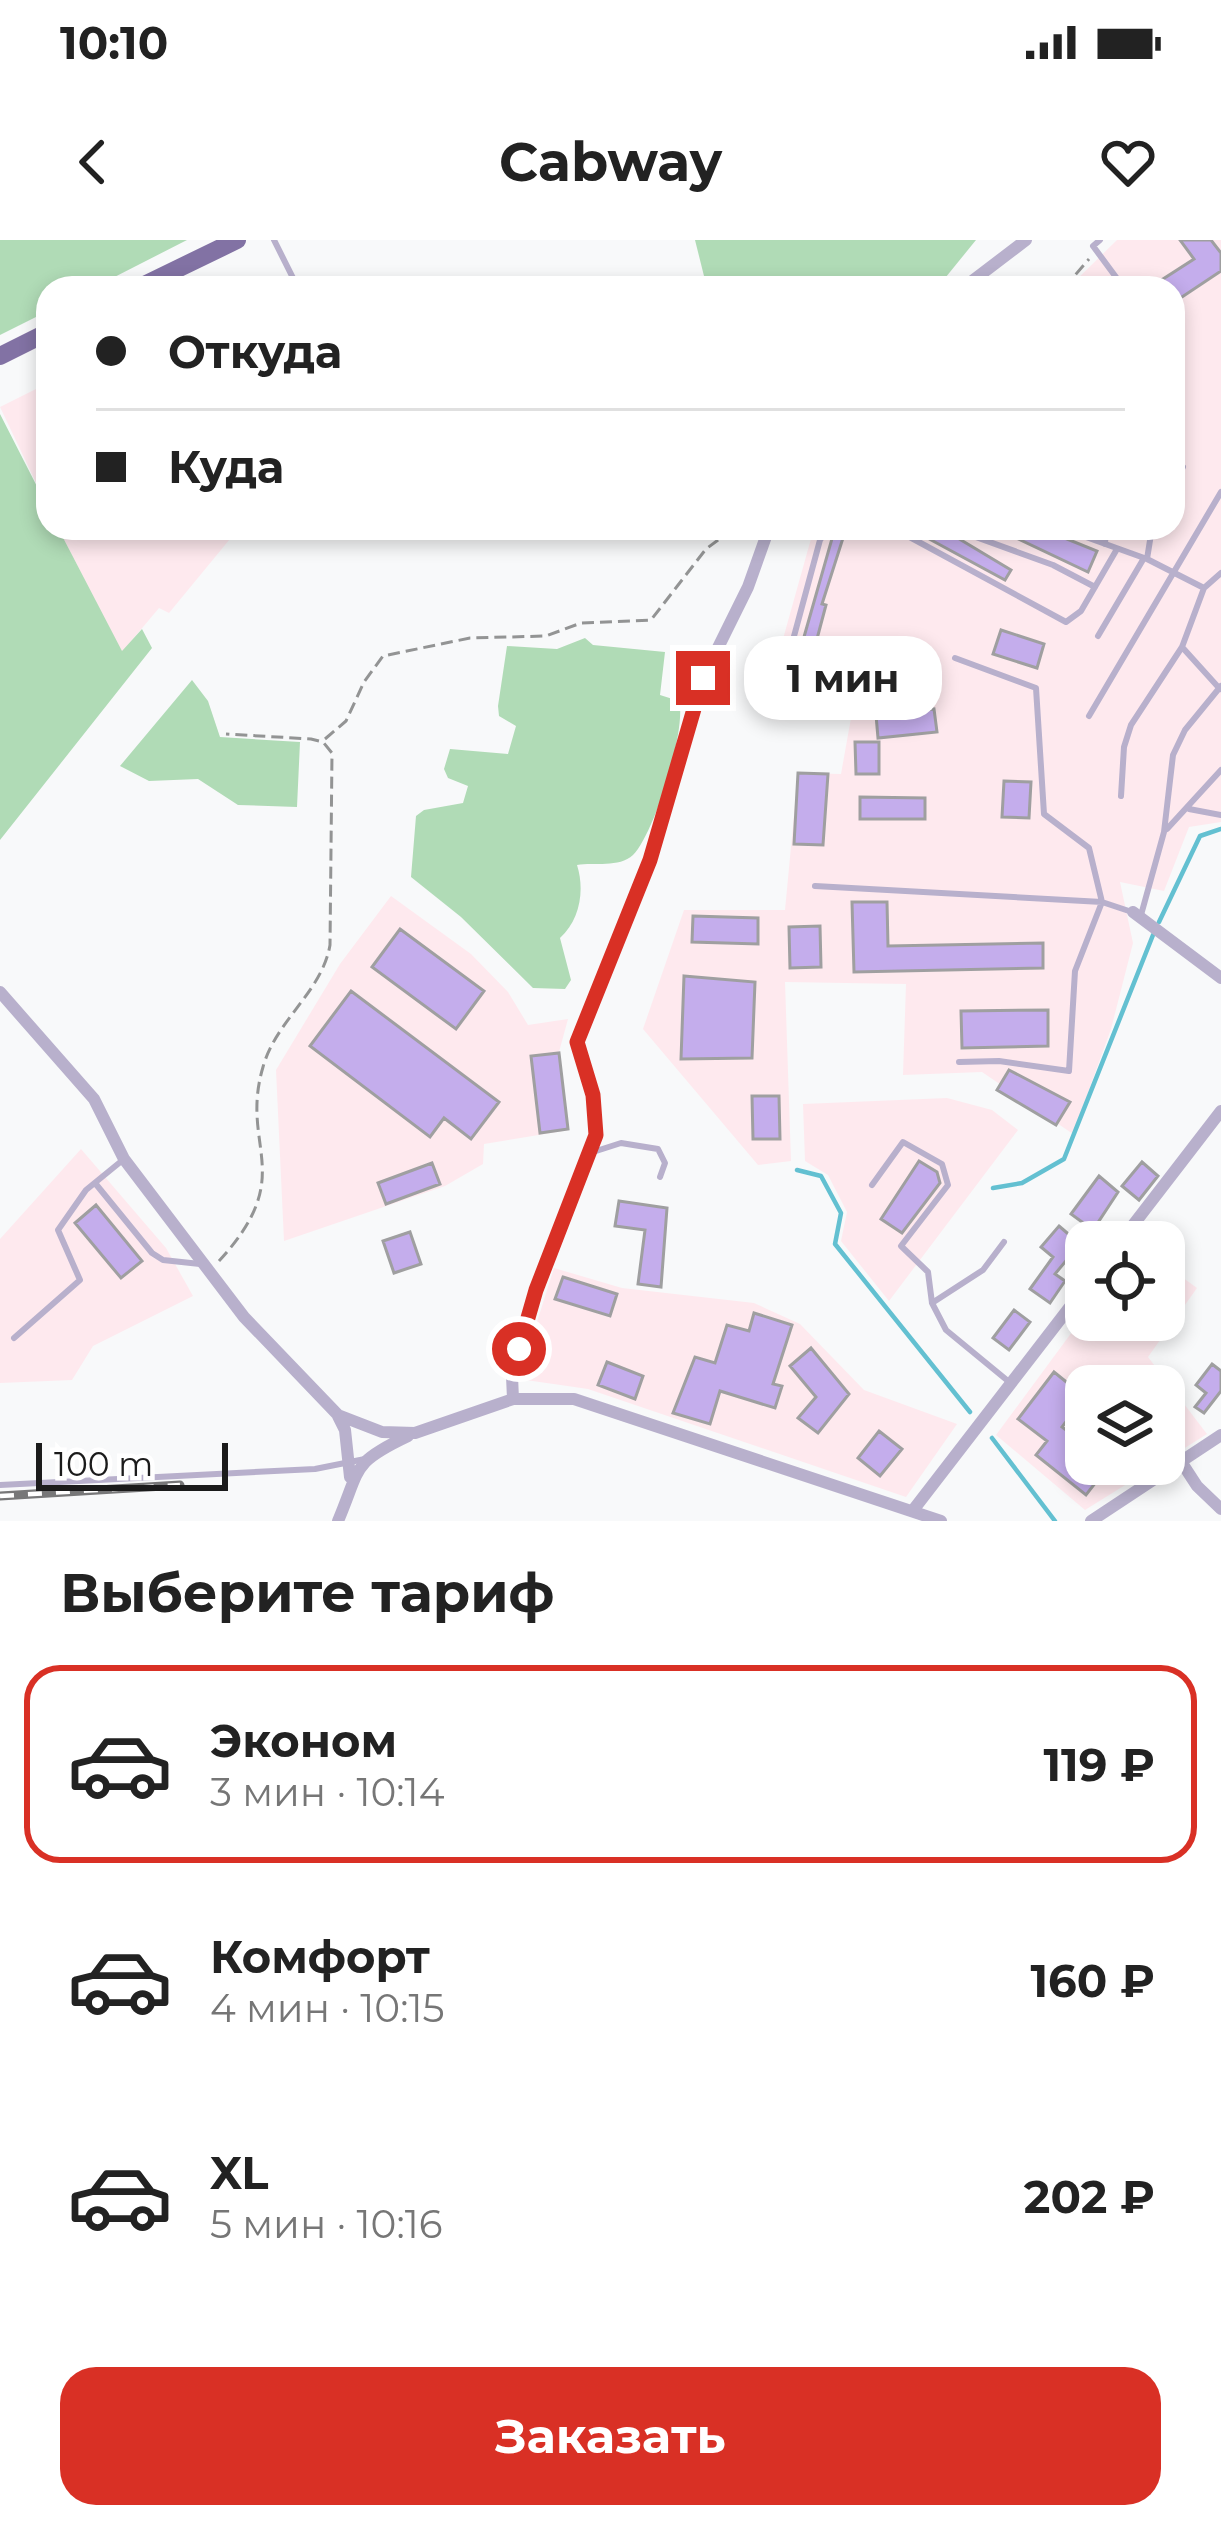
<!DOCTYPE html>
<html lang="ru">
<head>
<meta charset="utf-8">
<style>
  body { margin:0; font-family:Montserrat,sans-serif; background:#f6f6f6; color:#222; height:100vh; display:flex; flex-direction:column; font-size:45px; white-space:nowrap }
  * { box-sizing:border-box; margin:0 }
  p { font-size:39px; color:#767676 }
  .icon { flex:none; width:66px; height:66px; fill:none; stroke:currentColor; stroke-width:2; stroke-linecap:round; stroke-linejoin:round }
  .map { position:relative; height:1281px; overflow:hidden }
  .drawer { display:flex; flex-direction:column; background:#fff; flex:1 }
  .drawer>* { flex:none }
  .guide { position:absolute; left:36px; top:36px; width:1149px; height:264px; border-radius:36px; box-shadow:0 6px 18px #0003; display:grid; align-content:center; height:264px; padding:0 60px; background:#fff }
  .tools { position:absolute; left:1065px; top:981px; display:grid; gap:24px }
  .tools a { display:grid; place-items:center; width:120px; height:120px; border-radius:24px; background:#fff; box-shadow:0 6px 18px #0003; font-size:60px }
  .scale { position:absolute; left:36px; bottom:30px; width:192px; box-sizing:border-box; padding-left:12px; border:6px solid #1b1b1b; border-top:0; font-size:33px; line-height:42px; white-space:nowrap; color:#1b1b1b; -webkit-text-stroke:9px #fff; paint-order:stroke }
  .end { position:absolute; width:54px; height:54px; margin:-27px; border:15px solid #d93025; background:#fff; box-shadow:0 0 0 6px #fff }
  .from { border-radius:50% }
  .bubble { position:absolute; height:84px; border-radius:36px; background:#fff; box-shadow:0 6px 18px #0003; font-size:39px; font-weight:700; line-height:84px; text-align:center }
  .guide b { display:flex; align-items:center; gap:42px; height:114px; font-size:45px }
  .guide b+b { border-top:3px solid #e0e0e0 }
  .guide i { width:30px; height:30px; background:#222 }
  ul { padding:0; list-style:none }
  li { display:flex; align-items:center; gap:36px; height:198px; margin:0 24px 18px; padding:0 36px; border:6px solid transparent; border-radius:36px }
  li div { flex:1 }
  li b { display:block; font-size:45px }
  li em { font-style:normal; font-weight:700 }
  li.active { border-color:#d93025 }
  li>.icon { width:108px; height:108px; stroke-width:1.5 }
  h2 { padding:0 60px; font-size:54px; line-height:144px }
  .primary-button { display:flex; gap:24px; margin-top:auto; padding:24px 60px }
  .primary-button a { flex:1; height:138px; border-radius:36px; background:#d93025; color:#fff; font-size:48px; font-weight:700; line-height:138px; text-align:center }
  .status { display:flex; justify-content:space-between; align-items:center; height:84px; padding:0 60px; background:#fff; direction:ltr }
  .status svg { height:33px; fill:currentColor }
  header { display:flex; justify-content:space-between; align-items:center; height:156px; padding:0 60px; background:#fff; font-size:54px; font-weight:700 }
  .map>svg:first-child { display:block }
  .industrial { fill:#fee9ee }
  .green { fill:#b0dbb6 }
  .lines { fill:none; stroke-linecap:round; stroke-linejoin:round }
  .stream { stroke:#63c0d1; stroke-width:4.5 }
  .building { fill:#c4adec; stroke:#9f9fa0; stroke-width:3 }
  .path { stroke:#939494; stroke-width:3; stroke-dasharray:12 6; stroke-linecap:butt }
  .service { stroke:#b8b0cc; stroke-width:6 }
  .minor { stroke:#b8b0cc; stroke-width:12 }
  .primary { stroke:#8272a4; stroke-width:18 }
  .rail-casing { stroke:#777778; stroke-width:9 }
  .rail { stroke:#fff; stroke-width:4.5; stroke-dasharray:14; stroke-linecap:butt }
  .route { stroke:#d93025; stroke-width:15 }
</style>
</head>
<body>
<div class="status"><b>10:10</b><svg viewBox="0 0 49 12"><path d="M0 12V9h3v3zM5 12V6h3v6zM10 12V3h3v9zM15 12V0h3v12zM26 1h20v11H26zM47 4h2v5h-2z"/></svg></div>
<header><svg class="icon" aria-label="back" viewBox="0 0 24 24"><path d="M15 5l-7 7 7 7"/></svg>Cabway<svg class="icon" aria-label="heart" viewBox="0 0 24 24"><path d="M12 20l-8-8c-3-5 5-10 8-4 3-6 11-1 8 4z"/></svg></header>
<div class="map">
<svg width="1221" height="1281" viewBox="0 0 1221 1281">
  <rect width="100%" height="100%" fill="#f8f9fa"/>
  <path class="industrial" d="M1117 0H1221V582L1189 587 1164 651 1120 642 1133 703 1111 789 1073 894 982 832 903 835 906 744 785 742 791 921 758 925 643 789 684 670H785L798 533 841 534 851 478 769 449 814 288H1173V48H1068Z
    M48 143V268L0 167Z
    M58 288H239L169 373 159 368 122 412Z
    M391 656 471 714 508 752 528 785 568 779 559 812 569 890 484 904 483 924 445 946 284 1001 276 830 340 724Z
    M947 858 992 870 1018 890 889 1061 841 1001 847 972 828 935 805 921 803 864Z
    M81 909 166 1008 193 1056 93 1106 72 1140 0 1143V999Z
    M1164 1024 1197 1048 1148 1117 1207 1194 1164 1221V1146H1086V1224H1159L1085 1270 996 1195 1086 1073V1080H1164Z
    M554 1028 622 1048 754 1063 800 1084 864 1150 957 1184 906 1257 588 1149 519 1139Z"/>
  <path class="green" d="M0 0H187L93 48H48V71L0 95Z
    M695 0H976L937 48H707Z
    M0 174 48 268V288H58L122 411 142 389 152 408 0 600Z
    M585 398 593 405 665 412 660 455 679 461C687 488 654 595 633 615 619 628 594 622 577 625 585 650 580 680 560 698L571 740 565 749 533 748 461 677 411 637 416 576 424 570 463 563 468 546 448 538 444 529 450 509 508 514 516 486 499 476 498 466 507 406 557 409Z
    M192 440 208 461 220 497 300 502 297 567 238 565 198 539 149 541 120 526Z"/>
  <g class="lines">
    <path class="stream" d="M1159 682 1200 596 1221 589
      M797 930 821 936 841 973 835 1004 970 1172
      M993 948 1022 943 1064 919 1153 695
      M992 1198 1055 1281"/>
  </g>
  <path class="building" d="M1180 0H1211L1221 13V31L1173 63V48H1149L1194 19Z
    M909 288H941L1011 330 1005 340Z
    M995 288H1054L1057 295 1097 311 1088 332Z
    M833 295 843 298 822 364 826 365 813 414 800 411Z
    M1001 390 1044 404 1037 428 993 414Z
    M934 469 937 492 878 498 876 475Z
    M855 502H879V534H856Z
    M798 533 828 534 823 605 794 604Z
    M1004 541 1031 542 1029 578 1002 577Z
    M860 557 925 558V579H860Z
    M852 662H887L888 706 1043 703V728L854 732Z
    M693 676 758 678V704L692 702Z
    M820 686 821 727 790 728 789 687Z
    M400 689 484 751 456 789 372 727Z
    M684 736 755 742 752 818 681 819Z
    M351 751 499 862 471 899 444 878 430 897 310 806Z
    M1048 770V806L962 808 961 771Z
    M559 813 568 889 540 893 531 816Z
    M1009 830 1070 862 1056 885 997 850Z
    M752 856H779L780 899H753Z
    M919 921 937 932 940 943 902 993 881 979Z
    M1142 922 1158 936 1139 960 1122 946Z
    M432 923 440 944 386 964 378 943Z
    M1099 936 1118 952 1093 990 1071 974Z
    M619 961 667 968 661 1047 638 1044 645 990 615 986Z
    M96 965 142 1021 121 1038 75 983Z
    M1059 986 1080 1004 1055 1034 1065 1041 1050 1063 1030 1049 1053 1017 1041 1007Z
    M410 992 421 1024 394 1033 383 1001Z
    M563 1037 617 1054 610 1076 555 1059Z
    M1014 1070 1030 1082 1009 1110 993 1098Z
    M754 1073 792 1085 773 1144 782 1146 775 1168 720 1151 710 1184 673 1173 695 1117 715 1123 727 1085 749 1091Z
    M811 1108 849 1154 818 1193 798 1178 816 1157 790 1126Z
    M607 1122 643 1136 635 1159 598 1145Z
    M1212 1124 1221 1131V1151L1204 1173 1195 1167 1206 1153 1196 1145Z
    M1054 1132 1085 1157 1062 1187 1086 1205V1224H1110L1086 1255 1036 1215 1047 1201 1018 1179Z
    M879 1191 902 1209 880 1236 858 1218Z"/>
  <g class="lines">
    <path class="path" d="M1064 48 1089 19
      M325 499 346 481 364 442 383 416 470 398 546 396 581 383 651 380 706 309 734 288
      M219 1021C299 934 239 908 263 827 276 780 322 752 330 705L332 513 323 502 311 499 226 494"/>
    <path class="service" d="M274 0 298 48
      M1100 0 1093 6 1124 48
      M1173 247 1183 227
      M893 288 1066 382 1081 371 1117 309
      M951 288 1053 325 1095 347
      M1061 288 1147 319 1204 348
      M1105 304 1106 288
      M1147 319 1152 288
      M1098 396 1144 318
      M1182 407 1220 449
      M790 411 820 300 829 288
      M955 418 1036 448 1044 574 1089 608 1102 662 1132 672
      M1089 476 1221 252
      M1121 556 1124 507 1131 485 1182 407 1204 348 1221 333
      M1189 569 1221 575
      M1167 589 1221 530
      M815 646 1102 662 1075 731 1069 831 999 821 959 822
      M1141 675 1164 592 1173 515 1185 490 1221 446
      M593 912 621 903 658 909 665 923 660 937
      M95 943 152 1013 163 1020 200 1024
      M872 945 903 902 942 924 948 945 901 1006 928 1032 932 1063 946 1090 1008 1141
      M932 1063 983 1030 1004 1002
      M14 1098 80 1040 58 990 86 950 124 919
      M0 1245 315 1229 365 1219"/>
    <path class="minor" d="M963 48 1026 0
      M1133 672 1221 738
      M0 752 94 859 124 919 244 1077 338 1175 382 1192 415 1193 513 1159H574L941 1281
      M1120 1002 1221 871
      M513 1159 512 1136 536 1050 596 895 593 855 577 802 650 620 703 438 748 347 769 288
      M338 1176 345 1190 350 1237
      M1182 1223 1197 1246 1221 1269
      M914 1269 1086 1046
      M338 1281C361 1227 351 1223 408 1196
      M1091 1281 1221 1195"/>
    <path class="primary" d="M138 48 237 0
      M0 116 48 92"/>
    <defs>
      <path id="rail" d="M0 1256 180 1245"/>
    </defs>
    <use href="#rail" class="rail-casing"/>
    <use href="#rail" class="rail"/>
  </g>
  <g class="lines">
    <path class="route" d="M519 1109 536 1050 596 895 593 855 577 802 650 620 703 438"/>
  </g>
</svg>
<div class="tools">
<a><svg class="icon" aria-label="locate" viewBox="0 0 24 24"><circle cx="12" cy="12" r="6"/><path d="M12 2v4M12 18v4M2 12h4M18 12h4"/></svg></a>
<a><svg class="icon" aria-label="layers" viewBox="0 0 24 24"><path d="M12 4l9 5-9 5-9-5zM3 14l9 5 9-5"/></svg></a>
</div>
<div class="scale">100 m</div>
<i class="end from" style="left:519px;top:1109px"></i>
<i class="end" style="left:703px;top:438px"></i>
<div class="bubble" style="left:744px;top:396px;width:198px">1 мин</div>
<div class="guide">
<b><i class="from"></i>Откуда</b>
<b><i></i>Куда</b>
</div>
</div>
<section class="drawer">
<h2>Выберите тариф</h2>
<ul>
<li class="active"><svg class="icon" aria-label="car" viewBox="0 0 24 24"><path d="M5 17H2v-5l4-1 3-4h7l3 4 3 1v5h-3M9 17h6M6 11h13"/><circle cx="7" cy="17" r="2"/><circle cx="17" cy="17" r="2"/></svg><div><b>Эконом</b><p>3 мин · 10:14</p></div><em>119 ₽</em></li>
<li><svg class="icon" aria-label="car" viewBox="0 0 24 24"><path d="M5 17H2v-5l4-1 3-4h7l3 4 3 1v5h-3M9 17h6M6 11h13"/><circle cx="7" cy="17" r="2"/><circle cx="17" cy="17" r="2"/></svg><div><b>Комфорт</b><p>4 мин · 10:15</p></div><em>160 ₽</em></li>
<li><svg class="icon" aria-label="car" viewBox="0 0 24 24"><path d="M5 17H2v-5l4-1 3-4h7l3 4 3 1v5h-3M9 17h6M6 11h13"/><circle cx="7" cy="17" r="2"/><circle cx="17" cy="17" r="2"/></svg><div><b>XL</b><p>5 мин · 10:16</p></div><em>202 ₽</em></li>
</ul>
<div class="primary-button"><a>Заказать</a></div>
</section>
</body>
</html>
